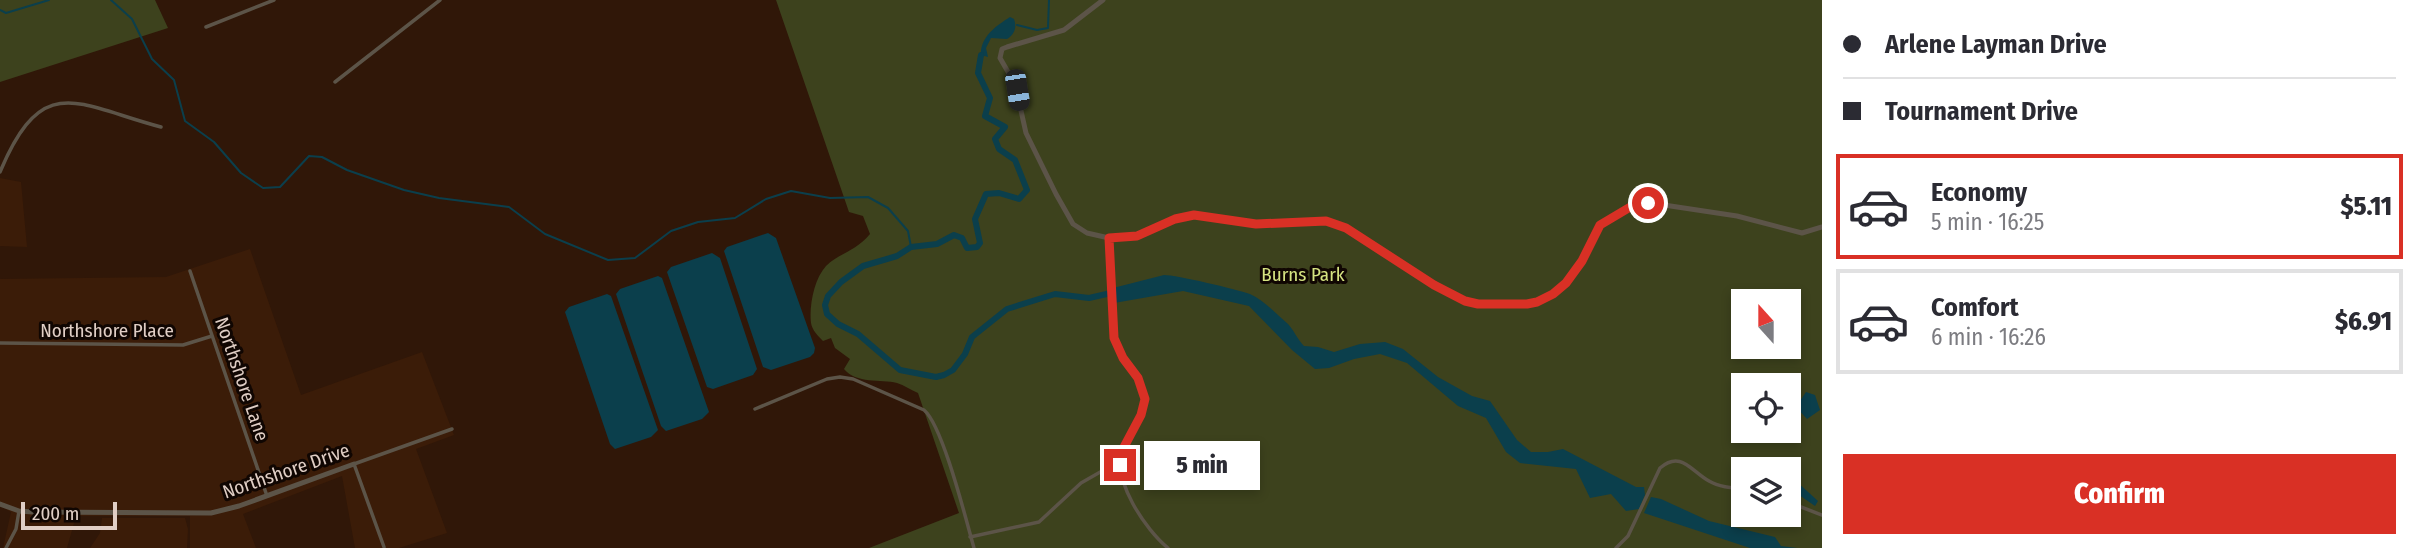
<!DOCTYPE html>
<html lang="en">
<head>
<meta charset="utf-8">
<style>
  body { margin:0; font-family:"Fira Sans Condensed",sans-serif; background:#f7f7f7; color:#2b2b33; height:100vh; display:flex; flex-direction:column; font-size:26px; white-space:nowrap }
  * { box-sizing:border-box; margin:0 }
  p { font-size:23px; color:#7c7c81 }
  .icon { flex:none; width:38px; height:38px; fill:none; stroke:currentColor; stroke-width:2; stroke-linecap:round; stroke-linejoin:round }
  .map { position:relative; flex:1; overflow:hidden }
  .panel { display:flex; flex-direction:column; background:#fff; width:595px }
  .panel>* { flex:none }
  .hud { display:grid; align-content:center; height:154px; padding:0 21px; background:#fff }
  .needle { width:46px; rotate:339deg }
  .buttons { position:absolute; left:1731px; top:289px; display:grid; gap:14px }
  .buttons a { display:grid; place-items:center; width:70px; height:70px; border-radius:0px; background:#fff; box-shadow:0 4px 10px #0003; font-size:35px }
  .scale { position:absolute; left:21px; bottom:18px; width:96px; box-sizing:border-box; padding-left:7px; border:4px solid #e0cec5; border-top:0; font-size:19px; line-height:24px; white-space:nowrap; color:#e0cec5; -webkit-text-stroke:5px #100602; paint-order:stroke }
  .end { position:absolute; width:32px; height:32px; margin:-16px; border:9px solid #d93025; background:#fff; box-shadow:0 0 0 4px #fff }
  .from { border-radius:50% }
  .bubble { position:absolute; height:49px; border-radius:0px; background:#fff; box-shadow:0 4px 10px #0003; font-size:23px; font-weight:800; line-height:49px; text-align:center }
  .car { position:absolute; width:21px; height:42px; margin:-21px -10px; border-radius:9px; box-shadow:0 0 5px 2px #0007; background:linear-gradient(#222 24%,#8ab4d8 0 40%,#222 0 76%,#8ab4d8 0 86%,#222 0) }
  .hud b { display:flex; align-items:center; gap:24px; height:66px; font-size:26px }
  .hud b+b { border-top:2px solid #e1e1e2 }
  .hud i { width:18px; height:18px; background:#2b2b33 }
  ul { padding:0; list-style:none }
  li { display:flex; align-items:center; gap:21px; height:105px; margin:0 14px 10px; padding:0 7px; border:4px solid #e1e1e2; border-radius:0px }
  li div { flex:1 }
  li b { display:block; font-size:26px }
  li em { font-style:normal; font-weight:800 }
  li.current { border-color:#d93025 }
  li>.icon { width:63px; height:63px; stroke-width:1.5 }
  .primary-button { display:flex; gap:14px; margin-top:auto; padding:14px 21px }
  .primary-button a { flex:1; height:80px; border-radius:0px; background:#d93025; color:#fff; font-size:28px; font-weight:800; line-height:80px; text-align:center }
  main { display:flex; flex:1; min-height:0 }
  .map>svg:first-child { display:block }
  .built { fill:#3b1c08 }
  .green { fill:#3d421d; fill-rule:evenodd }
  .water { fill:#0b3f4c }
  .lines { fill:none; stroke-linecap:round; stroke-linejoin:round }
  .stream { stroke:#0b3f4c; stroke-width:2 }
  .river { stroke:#0b3f4c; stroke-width:6 }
  .minor { stroke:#5c5448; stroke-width:3.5 }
  .tertiary { stroke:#5c5448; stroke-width:5 }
  .route { stroke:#d93025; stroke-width:9 }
  .labels { text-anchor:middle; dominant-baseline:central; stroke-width:6; stroke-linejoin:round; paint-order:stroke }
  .park-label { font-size:19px; fill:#d5e381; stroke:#100602 }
  .street-label { font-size:19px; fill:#e0cec5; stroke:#100602 }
</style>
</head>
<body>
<main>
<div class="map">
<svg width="1822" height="548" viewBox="0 0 1822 548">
  <rect width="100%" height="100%" fill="#301708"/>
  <path class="built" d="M0 178 21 182 27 247 0 246Z
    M250 249 301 395 422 352 454 435 416 449 447 533 399 548H355L342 476 243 514 256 548H190V516H76L67 548H3L11 512 0 506V279L166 277Z
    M102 518H185L188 529 187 548H90L100 533Z"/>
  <path class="green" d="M0 0H155L168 28 0 82Z
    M776 0H1822V548H869L959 513 918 393C911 390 904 385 897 383 881 379 856 384 844 369L850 359 835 348 831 338 823 341C818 336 812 330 811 323 809 306 814 279 826 266 839 253 855 252 870 234L863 216 849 212ZM1743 301H1788V346H1743ZM1743 385H1788V430H1743ZM1743 469H1788V514H1743Z"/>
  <path class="water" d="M1010 17 1014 19C1017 27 1015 34 1007 39L991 38 986 48 988 57 981 55C980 37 996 26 1010 17Z
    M768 233 776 238 815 348 814 353 810 357 771 370 763 367 724 251 727 247Z
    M712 253 720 258 757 369 753 375 713 389 707 387 667 272 671 267Z
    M1164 275C1176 275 1236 289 1250 294 1264 300 1277 315 1288 324 1293 329 1298 340 1304 346L1318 347 1334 352 1360 344 1385 342 1403 349 1438 377 1472 396 1490 401 1517 440 1531 452H1548L1563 449 1636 487H1644L1645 495 1639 509 1626 511 1611 494 1590 498 1576 469 1520 463 1506 452 1486 418 1458 406 1407 363 1380 354 1354 359 1329 368 1315 369 1292 350 1249 306 1183 291 1114 303 1113 288Z
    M658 276 662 278 709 412 702 419 666 431 661 426 616 294 620 289Z
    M607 294 611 296 658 430 651 437 615 449 610 444 565 312 569 307Z
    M1806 392 1815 395 1820 410 1807 419 1796 407Z
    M1793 465 1796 481 1818 501 1815 506 1789 488V478L1792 474Z
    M1651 497 1661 499 1709 521 1775 537 1781 546 1797 548H1750L1644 513Z"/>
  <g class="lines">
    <path class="stream" d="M111 0 132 19 152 59 174 80 185 121 214 142 241 173 263 188 280 187 309 156 322 157 347 170 404 190 439 198 509 207 545 234 608 260 635 258 671 231 698 222 735 218 766 199 791 191 830 198 868 197 888 208 908 231 911 247
      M0 10 6 13 49 0
      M1017 25 1037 30 1048 28 1049 0
      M1788 398 1798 403"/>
    <path class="river" d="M981 55 978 73 990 98 985 116 1005 127 995 139 999 149 1015 160 1027 190 1019 199 999 193 986 194 975 219 980 243 977 247 967 248 962 238 954 235 937 244 911 247 897 256 863 266 841 282 828 296 825 305 827 314 838 324 858 334 900 370 936 377 944 375 953 370 965 354 972 337 1007 309 1055 294 1089 298 1111 293"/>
    <path class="minor" d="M206 27 274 0
      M335 82 440 0
      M0 172C43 70 77 105 161 127
      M1109 238C1109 261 1108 325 1116 345 1123 364 1140 376 1144 396 1148 416 1130 434 1123 450 1111 480 1146 530 1168 548
      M190 271 267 496
      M0 343 183 345 212 336
      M755 409 827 379 840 377 853 379 924 410C943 426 966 520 974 548
      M1788 502 1822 515
      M970 537 1039 522 1081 483 1102 471 1120 465
      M384 547 354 464 452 429
      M6 548 16 529 19 511
      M1616 548 1628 536 1660 468C1681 450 1691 471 1709 481 1719 487 1732 488 1743 489"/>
    <path class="tertiary" d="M1103 0 1064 30 1007 47 1002 49 1000 58 1015 84 1026 133 1056 194 1073 224 1087 233 1109 238 1133 237 1175 219 1194 215 1264 224 1331 222 1354 233 1398 263 1458 298 1478 304H1527L1553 294 1566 283 1582 261 1600 225 1637 203 1644 202 1737 216 1802 233 1822 227
      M0 504 19 511 33 512 211 513 239 506 354 464"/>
  </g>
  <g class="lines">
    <path class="route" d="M1120 465 1124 447 1141 415 1145 399 1138 378 1123 358 1114 338 1109 238 1137 236 1175 219 1194 215 1256 224 1326 221 1346 228 1434 285 1465 301 1478 304H1527L1537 302 1553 294 1566 283 1582 261 1600 225 1637 203H1648"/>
  </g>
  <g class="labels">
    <g class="park-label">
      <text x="1303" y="274">Burns Park</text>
    </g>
    <g class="street-label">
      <text x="107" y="330">Northshore Place</text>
      <text transform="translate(242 379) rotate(71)">Northshore Lane</text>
      <text transform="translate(286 471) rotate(-19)">Northshore Drive</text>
    </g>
  </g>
</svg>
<div class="buttons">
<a><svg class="needle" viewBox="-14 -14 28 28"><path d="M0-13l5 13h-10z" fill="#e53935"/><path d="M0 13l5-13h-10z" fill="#7c7c81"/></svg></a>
<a><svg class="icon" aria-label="locate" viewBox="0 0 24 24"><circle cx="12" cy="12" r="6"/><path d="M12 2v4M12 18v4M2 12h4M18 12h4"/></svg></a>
<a><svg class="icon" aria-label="layers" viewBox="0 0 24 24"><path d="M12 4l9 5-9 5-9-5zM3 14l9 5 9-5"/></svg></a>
</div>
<div class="scale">200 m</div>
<i class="end from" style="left:1648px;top:203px"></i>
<i class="end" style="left:1120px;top:465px"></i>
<div class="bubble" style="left:1144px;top:441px;width:116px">5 min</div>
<i class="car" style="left:1017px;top:90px;rotate:171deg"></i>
</div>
<section class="panel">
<div class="hud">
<b><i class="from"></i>Arlene Layman Drive</b>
<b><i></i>Tournament Drive</b>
</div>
<ul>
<li class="current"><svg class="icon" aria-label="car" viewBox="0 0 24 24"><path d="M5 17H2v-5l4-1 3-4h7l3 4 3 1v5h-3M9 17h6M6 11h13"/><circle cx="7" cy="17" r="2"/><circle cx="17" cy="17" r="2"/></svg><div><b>Economy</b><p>5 min · 16:25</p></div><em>$5.11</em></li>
<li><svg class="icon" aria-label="car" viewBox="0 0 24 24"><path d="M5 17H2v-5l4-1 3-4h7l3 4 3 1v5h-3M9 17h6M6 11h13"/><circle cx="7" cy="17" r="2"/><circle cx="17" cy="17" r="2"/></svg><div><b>Comfort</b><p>6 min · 16:26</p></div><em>$6.91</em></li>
</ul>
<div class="primary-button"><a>Confirm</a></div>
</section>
</main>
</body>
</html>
